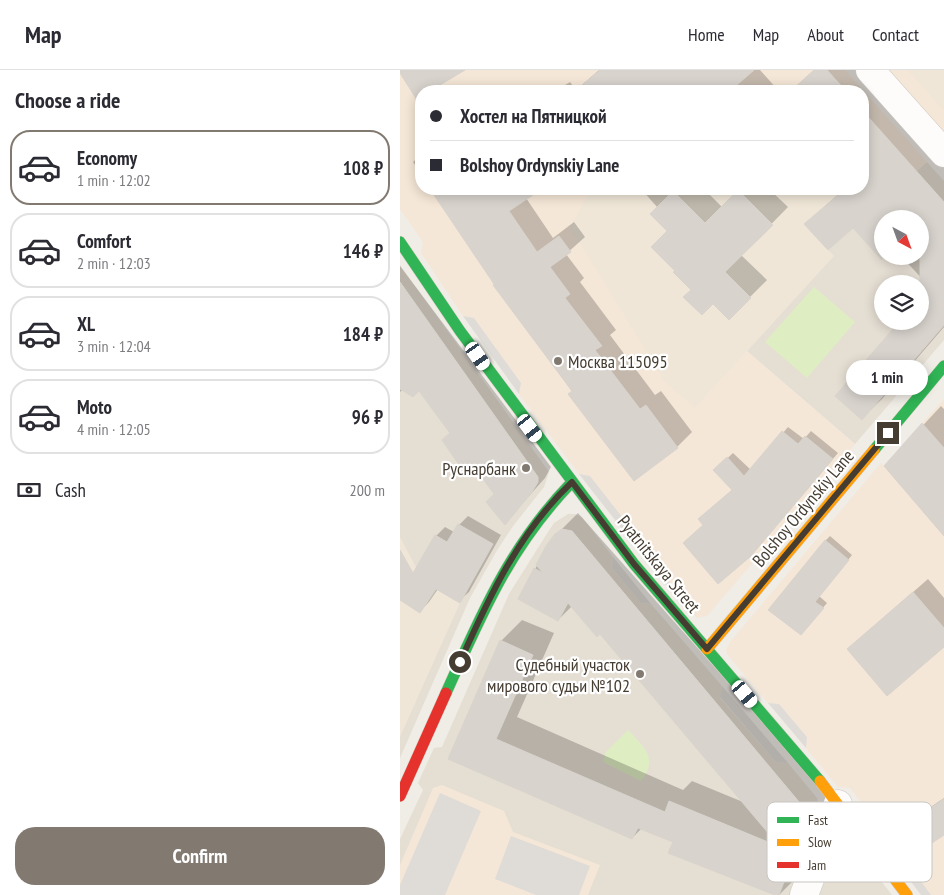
<!DOCTYPE html>
<html lang="en">
<head>
<meta charset="utf-8">
<style>
  body { margin:0; font-family:"PT Sans Narrow",sans-serif; background:#f2f2f3; color:#2b2b33; height:100vh; display:flex; flex-direction:column; font-size:19px; white-space:nowrap }
  * { box-sizing:border-box; margin:0 }
  p { font-size:16px; color:#7c7c81 }
  .icon { flex:none; width:28px; height:28px; fill:none; stroke:currentColor; stroke-width:2; stroke-linecap:round; stroke-linejoin:round }
  .map { position:relative; flex:1; overflow:hidden }
  .side { display:flex; flex-direction:column; background:#fff; width:400px }
  .side>* { flex:none }
  .banner { position:absolute; left:15px; top:15px; width:454px; height:110px; border-radius:20px; box-shadow:0 2px 12px #0003; display:grid; align-content:center; height:110px; padding:0 15px; background:#fff }
  .needle { width:32px; rotate:139deg }
  .buttons { position:absolute; left:474px; top:140px; display:grid; gap:10px }
  .buttons a { display:grid; place-items:center; width:55px; height:55px; border-radius:50%; background:#fff; box-shadow:0 2px 12px #0003; font-size:25px }
  .end { position:absolute; width:22px; height:22px; margin:-11px; border:6px solid #463d32; background:#fff; box-shadow:0 0 0 2px #fff }
  .from { border-radius:50% }
  .bubble { position:absolute; height:35px; border-radius:18px; background:#fff; box-shadow:0 2px 12px #0003; font-size:16px; font-weight:600; line-height:35px; text-align:center }
  .car { position:absolute; width:15px; height:30px; margin:-15px -8px; border-radius:6px; box-shadow:0 0 4px 1px #0007; background:linear-gradient(#fff 24%,#345 0 40%,#fff 0 76%,#345 0 86%,#fff 0) }
  .banner b { display:flex; align-items:center; gap:18px; height:48px; font-size:19px }
  .banner b+b { border-top:1px solid #e1e1e2 }
  .banner i { width:12px; height:12px; background:#2b2b33 }
  ul { padding:0; list-style:none }
  li { display:flex; align-items:center; gap:15px; height:75px; margin:0 10px 8px; padding:0 5px; border:2px solid #e1e1e2; border-radius:20px }
  li div { flex:1 }
  li b { display:block; font-size:19px }
  li em { font-style:normal; font-weight:600 }
  li.selected { border-color:#827a71 }
  li>.icon { width:45px; height:45px; stroke-width:1.5 }
  h2 { padding:0 15px; font-size:22px; line-height:60px }
  .pay { display:flex; align-items:center; gap:12px; height:55px; padding:0 15px; font-size:19px }
  .pay p { margin-inline-start:auto }
  .action { display:flex; gap:10px; margin-top:auto; padding:10px 15px }
  .action a { flex:1; height:58px; border-radius:20px; background:#827a71; color:#fff; font-size:20px; font-weight:600; line-height:58px; text-align:center }
  header { display:flex; align-items:center; gap:30px; box-sizing:border-box; height:70px; padding:0 25px; background:#fff; border-bottom:1px solid #e1e1e2 }
  header strong { font-size:24px }
  nav { display:flex; gap:28px; margin-inline-start:auto; font-size:18px }
  main { display:flex; flex:1; min-height:0 }
  .map>svg:first-child { display:block }
  .residential { fill:#e5ded3; fill-rule:evenodd }
  .commercial { fill:#f5e7d7 }
  .education { fill:#efe6d7 }
  .green { fill:#dfedc3 }
  .parking { fill:#dfdbd6 }
  .shadow { fill:#0003 }
  .building { fill:#d8d3cd; stroke:#d8d3cc }
  .lines { fill:none; stroke-linecap:round; stroke-linejoin:round }
  .street-casing { stroke:#ccc8c2; stroke-width:29 }
  .fast-casing { stroke:#d1cabd; stroke-width:12 }
  .slow-casing { stroke:#d1cabd; stroke-width:12 }
  .jam-casing { stroke:#d1cabd; stroke-width:12 }
  .street { stroke:#fdfcfb; stroke-width:28 }
  .fast { stroke:#30b455; stroke-width:11 }
  .slow { stroke:#ff9f0a; stroke-width:11 }
  .jam { stroke:#e5322d; stroke-width:11 }
  .route { stroke:#463d32; stroke-width:6 }
  .poi-dot { fill:#827a71; stroke:#fff; stroke-width:2 }
  .labels { text-anchor:middle; dominant-baseline:central; stroke-width:4.5; stroke-linejoin:round; paint-order:stroke }
  .poi-label { font-size:18px; fill:#463d32; stroke:#fff; text-anchor:end }
  .street-label { font-size:18px; fill:#463d32; stroke:#fff }
  .key { fill:#fff; stroke:#c8c5c2; stroke-width:1 }
  .key-label { font-size:14px; fill:#463d32 }
</style>
</head>
<body>
<header>
<strong>Map</strong>
<nav><a>Home</a><a>Map</a><a>About</a><a>Contact</a></nav>
</header>
<main>
<section class="side">
<h2>Choose a ride</h2>
<ul>
<li class="selected"><svg class="icon" aria-label="car" viewBox="0 0 24 24"><path d="M5 17H2v-5l4-1 3-4h7l3 4 3 1v5h-3M9 17h6M6 11h13"/><circle cx="7" cy="17" r="2"/><circle cx="17" cy="17" r="2"/></svg><div><b>Economy</b><p>1 min · 12:02</p></div><em>108 ₽</em></li>
<li><svg class="icon" aria-label="car" viewBox="0 0 24 24"><path d="M5 17H2v-5l4-1 3-4h7l3 4 3 1v5h-3M9 17h6M6 11h13"/><circle cx="7" cy="17" r="2"/><circle cx="17" cy="17" r="2"/></svg><div><b>Comfort</b><p>2 min · 12:03</p></div><em>146 ₽</em></li>
<li><svg class="icon" aria-label="car" viewBox="0 0 24 24"><path d="M5 17H2v-5l4-1 3-4h7l3 4 3 1v5h-3M9 17h6M6 11h13"/><circle cx="7" cy="17" r="2"/><circle cx="17" cy="17" r="2"/></svg><div><b>XL</b><p>3 min · 12:04</p></div><em>184 ₽</em></li>
<li><svg class="icon" aria-label="car" viewBox="0 0 24 24"><path d="M5 17H2v-5l4-1 3-4h7l3 4 3 1v5h-3M9 17h6M6 11h13"/><circle cx="7" cy="17" r="2"/><circle cx="17" cy="17" r="2"/></svg><div><b>Moto</b><p>4 min · 12:05</p></div><em>96 ₽</em></li>
</ul>
<div class="pay"><svg class="icon" aria-label="cash" viewBox="0 0 24 24"><path d="M3 7h18v10H3z"/><circle cx="12" cy="12" r="2"/></svg>Cash<p>200 m</p></div>
<div class="action"><a>Confirm</a></div>
</section>
<div class="map">
<svg width="544" height="825" viewBox="0 0 544 825">
  <rect width="100%" height="100%" fill="#f0ece6"/>
  <path class="residential" d="M527 92 544 111V270L455 374 347 281 433 186 428 180ZM482 149H520V186H482ZM482 214H520V251H482Z
    M0 195 149 402 144 417 113 456 96 482 70 528 0 688Z
    M168 444H175L182 447 213 487 212 498 241 533 251 534 322 616 320 628 376 692 388 693 417 728 419 737 415 752 390 825H0V769L23 720 18 713 34 678 42 677 109 524 148 462 154 453Z
    M448 779 459 783 492 825H419L434 786 439 782Z"/>
  <path class="commercial" d="M0 0H445L527 92 453 158 462 119V21H21V119H198L187 127 295 338 347 281 455 374 307 546 297 548 269 519 270 507 190 406 179 404 119 324 121 313 74 248 63 246 21 183 23 172 0 139Z
    M487 0H544V64Z
    M544 329V825H531L495 777 484 776 466 752 468 741 450 718 438 717 406 678 407 667 379 634 368 633 327 584 326 580 330 572 481 393 484 396Z
    M42 715 104 741 113 762 200 795 188 825H0V795L33 718Z"/>
  <path class="education" d="M508 0H544V41Z
    M463 40 517 101 428 180 434 186 295 338 265 312 170 157 187 127 198 119H462Z
    M0 467 24 512 60 533 0 667Z"/>
  <path class="green" d="M414 217 455 252 407 308 365 272Z
    M228 660C244 677 259 688 241 711L203 692 206 682Z"/>
  <path class="parking" d="M63 246 74 248 121 313 119 324Z
    M179 404 190 406 270 508 269 519Z
    M213 487 251 534 241 533 212 498Z
    M322 616 388 693 376 692 320 627Z
    M368 633 379 634 407 667 406 678Z
    M40 723 81 741 45 825H0V815Z
    M111 766 190 796 179 825H136L95 809Z
    M484 776H495L531 825H521Z"/>
  <path class="shadow" d="M199 0H261L274 21H155L170 12 176 20Z
    M266 0H360L379 21H285Z
    M414 0H464L544 90V257L482 329 462 348 520 251V220L527 214 501 186H520V149H482L483 186 482 188 453 156 406 154 444 119H462V21H391Z
    M21 84V104L13 92Z
    M31 119H136L126 128 153 168 174 152 185 167 166 184 184 208 180 212 216 260 210 265 255 325 261 321 292 362 277 377 234 409 96 214Z
    M241 119H304L322 137 341 119H369L388 137 341 185 367 210 329 248 313 232 292 220 276 201 268 161 258 138Z
    M0 196 151 397 145 408 105 453 96 424 19 319H3L0 322Z
    M541 336 544 339V465L485 396Z
    M388 357 404 369 411 361 438 383 356 479 305 455 333 420 315 400 333 383 351 400Z
    M178 443 427 724 400 804 379 825 275 771 242 758 232 768 49 688 101 571 122 550 154 563 117 647 283 720 292 711 343 732 200 562 172 536 158 550 135 499 156 465Z
    M68 446 101 465 69 522 59 531 38 519 29 532 20 541 36 466 45 457 54 462 59 455Z
    M430 466 452 485 419 526 427 533 405 559 425 471Z
    M528 509 544 528V575L487 624 448 579Z
    M544 728V763L532 771 517 748 523 742Z"/>
  <path class="building" d="M0 0H65L30 21H21V27L17 30 0 3Z
    M200 0H354L330 21H175Z
    M414 0H427L446 21H391Z
    M462 40 544 132V255L462 350 435 326 500 251H520V149H482V190L453 158 428 180 404 154 445 119H462Z
    M30 119H142L109 141 137 182 159 166 171 182 150 197 170 224 165 228 202 276 195 280 240 339 246 335 278 378 234 411 168 324 172 321 93 215 94 214Z
    M338 120 373 155 325 202 351 228 329 250 313 234 302 245 283 227 291 220 273 202 275 201 251 177 267 161 250 144 273 121 305 153Z
    M0 212 138 407V412L132 422 105 455 86 432 94 424 73 395 64 402 42 370 50 363 19 321 13 327 0 319Z
    M522 353 544 378V466L484 396Z
    M382 361 398 374 405 366 433 389 351 486 318 514 283 473 303 455 298 449 332 420 313 400 327 387 344 406Z
    M58 454 93 474 60 533 36 519 20 543 0 530V480L13 503 35 465 47 472Z
    M162 459 172 461 405 739 406 746 403 762 379 825H375L268 783 273 772 238 758 232 769 48 689 100 570 133 585 96 669 265 742 269 731 380 777 200 564 197 567 168 533 158 551 118 529 134 498 143 503 136 495 146 476 155 464Z
    M425 470 449 490 415 532 424 538 401 565 368 540Z
    M513 522 544 558V577L487 626 447 579Z
    M544 729V765L532 773 515 748Z"/>
  <g class="lines">
    <defs>
      <path id="street" d="M470 0 544 83
        M404 825 438 734"/>
      <path id="fast" d="M0 172 60 261 234 494 420 711
        M474 380 544 296
        M46 623C82 543 110 476 172 412"/>
      <path id="slow" d="M307 579 474 380
        M420 711 507 825"/>
      <path id="jam" d="M0 726 46 623"/>
    </defs>
    <use href="#street" class="street-casing"/>
    <use href="#fast" class="fast-casing"/>
    <use href="#slow" class="slow-casing"/>
    <use href="#jam" class="jam-casing"/>
    <use href="#street" class="street"/>
    <use href="#fast" class="fast"/>
    <use href="#slow" class="slow"/>
    <use href="#jam" class="jam"/>
  </g>
  <g class="lines">
    <path class="route" d="M60 592C89 527 119 462 172 412L234 494 307 579 488 363"/>
  </g>
  <g class="poi-dot">
    <circle cx="158" cy="291" r="5"/>
    <circle cx="126" cy="398" r="5"/>
    <circle cx="240" cy="604" r="5"/>
  </g>
  <g class="labels">
    <g class="poi-label">
      <text x="168" y="291" text-anchor="start">Москва 115095</text>
      <text x="116" y="398">Руснарбанк</text>
      <text x="230" y="594">Судебный участок<tspan x="230" dy="21">мирового судьи №102</tspan></text>
    </g>
    <g class="street-label">
      <text transform="translate(403 438) rotate(-50)">Bolshoy Ordynskiy Lane</text>
      <text transform="translate(259 494) rotate(51)">Pyatnitskaya Street</text>
    </g>
  </g>
  <rect x="367" y="732" width="165" height="80" rx="8" class="key"/>
  <rect x="377" y="747" width="22" height="6" fill="#30b455"/>
  <rect x="377" y="769" width="22" height="7" fill="#ff9f0a"/>
  <rect x="377" y="792" width="22" height="6" fill="#e5322d"/>
  <g class="key-label">
    <text x="408" y="755">Fast</text>
    <text x="408" y="777">Slow</text>
    <text x="408" y="800">Jam</text>
  </g>
</svg>
<div class="buttons">
<a><svg class="needle" viewBox="-14 -14 28 28"><path d="M0-13l5 13h-10z" fill="#e53935"/><path d="M0 13l5-13h-10z" fill="#7c7c81"/></svg></a>
<a><svg class="icon" aria-label="layers" viewBox="0 0 24 24"><path d="M12 4l9 5-9 5-9-5zM3 14l9 5 9-5"/></svg></a>
</div>
<i class="end from" style="left:60px;top:592px"></i>
<i class="end" style="left:488px;top:363px"></i>
<div class="bubble" style="left:446px;top:290px;width:82px">1 min</div>
<i class="car" style="left:78px;top:286px;rotate:145deg"></i>
<i class="car" style="left:130px;top:358px;rotate:143deg"></i>
<i class="car" style="left:345px;top:624px;rotate:140deg"></i>
<div class="banner">
<b><i class="from"></i>Хостел на Пятницкой</b>
<b><i></i>Bolshoy Ordynskiy Lane</b>
</div>
</div>
</main>
</body>
</html>
